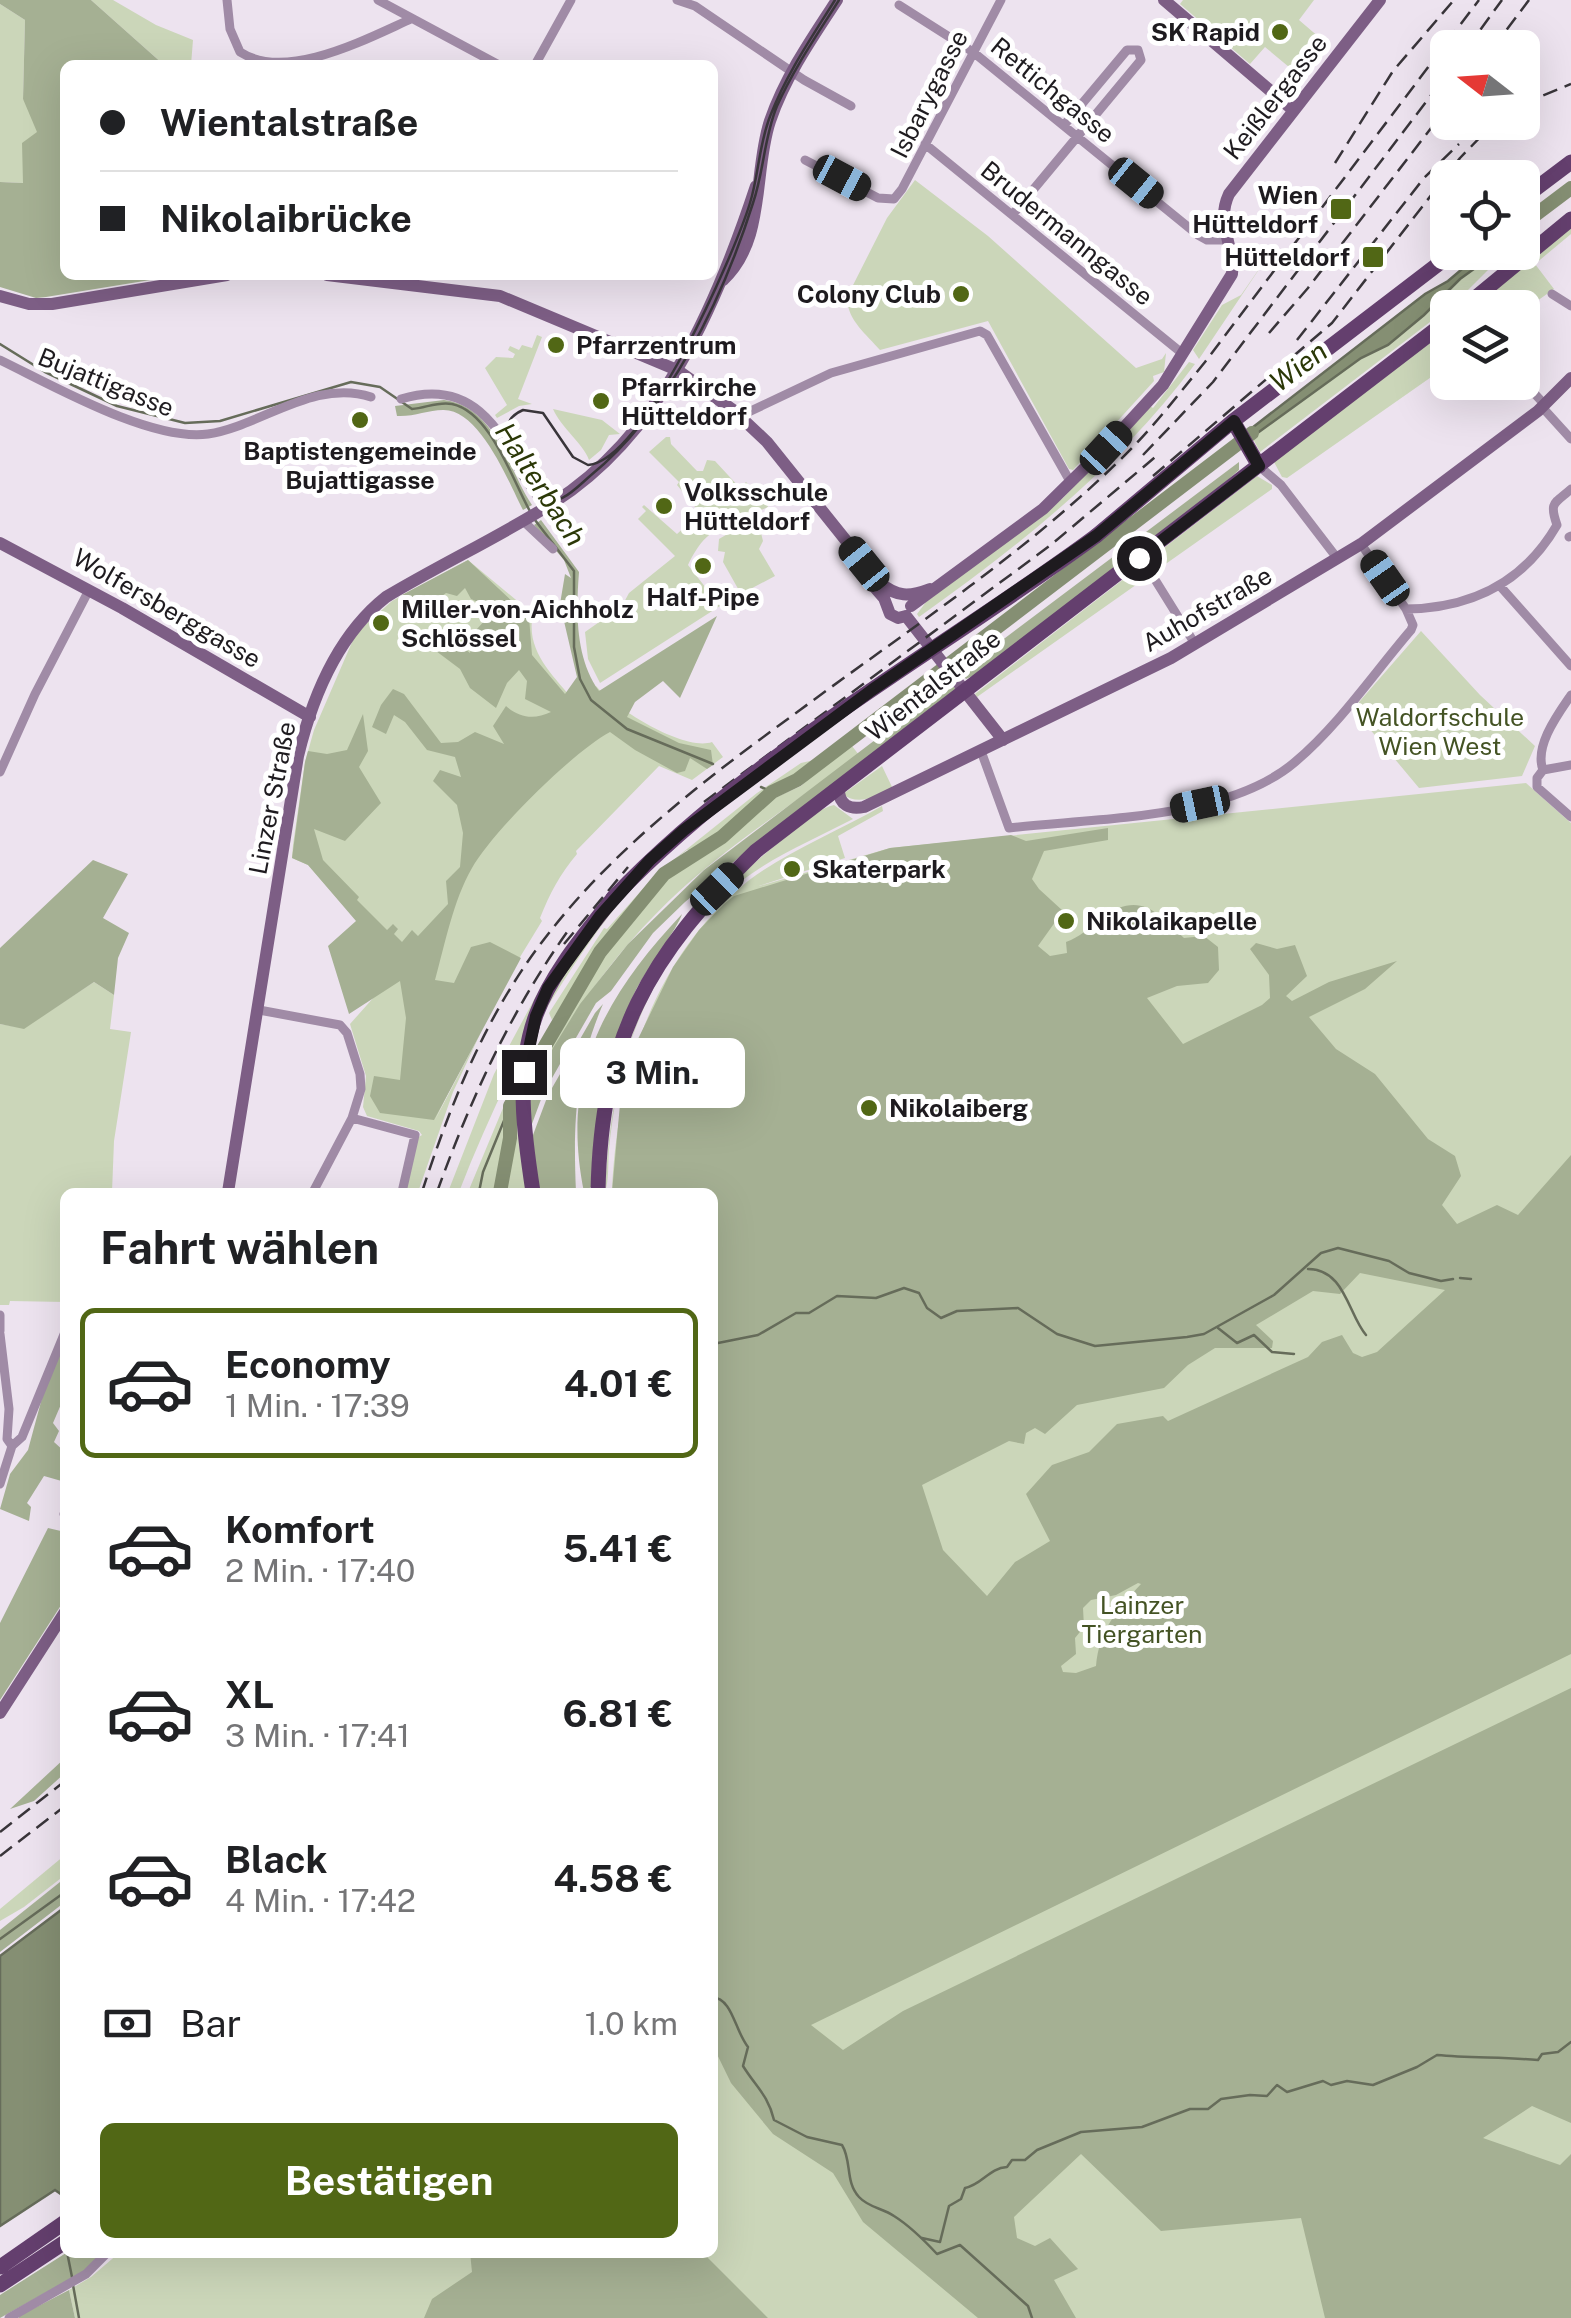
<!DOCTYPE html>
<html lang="de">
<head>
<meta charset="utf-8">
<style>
  body { margin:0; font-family:"Public Sans",sans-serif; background:#f2f2f2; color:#202124; height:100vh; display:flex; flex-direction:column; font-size:38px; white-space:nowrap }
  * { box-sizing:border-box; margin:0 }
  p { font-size:32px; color:#757577 }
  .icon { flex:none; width:55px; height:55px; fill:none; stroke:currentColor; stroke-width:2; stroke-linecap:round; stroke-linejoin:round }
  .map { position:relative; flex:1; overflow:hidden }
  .details { position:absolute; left:60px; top:1188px; width:658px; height:1070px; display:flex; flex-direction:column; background:#fff; border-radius:15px; box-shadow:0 10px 40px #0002 }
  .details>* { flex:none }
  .top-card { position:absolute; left:60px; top:60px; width:658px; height:220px; border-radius:15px; box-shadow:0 10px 40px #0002; display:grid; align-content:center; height:220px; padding:0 40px; background:#fff }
  .needle { width:65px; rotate:287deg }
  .buttons { position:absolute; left:1430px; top:30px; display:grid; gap:20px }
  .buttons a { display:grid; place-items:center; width:110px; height:110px; border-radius:15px; background:#fff; box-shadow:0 10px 40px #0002; font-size:50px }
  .end { position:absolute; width:45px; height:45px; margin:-22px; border:12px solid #1e1b1f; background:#fff; box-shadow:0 0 0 5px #fff }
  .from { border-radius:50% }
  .bubble { position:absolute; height:70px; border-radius:15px; background:#fff; box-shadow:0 10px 40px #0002; font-size:32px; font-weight:700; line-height:70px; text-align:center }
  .car { position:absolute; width:30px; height:60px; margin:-30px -15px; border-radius:12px; box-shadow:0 0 8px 2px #0007; background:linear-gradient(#222 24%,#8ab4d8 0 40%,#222 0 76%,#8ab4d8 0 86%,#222 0) }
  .top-card b { display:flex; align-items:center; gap:35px; height:95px; font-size:38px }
  .top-card b+b { border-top:2px solid #e0e0e0 }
  .top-card i { width:25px; height:25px; background:#202124 }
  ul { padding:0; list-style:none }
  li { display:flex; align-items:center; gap:30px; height:150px; margin:0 20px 15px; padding:0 20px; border:5px solid transparent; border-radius:15px }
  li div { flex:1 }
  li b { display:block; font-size:38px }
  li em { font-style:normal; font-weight:700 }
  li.current { border-color:#516715 }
  li>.icon { width:90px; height:90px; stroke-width:1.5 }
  h2 { padding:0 40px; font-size:45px; line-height:120px }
  .pay { display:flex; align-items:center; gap:25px; height:110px; padding:0 40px; font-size:38px }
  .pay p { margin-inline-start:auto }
  .cta { display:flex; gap:20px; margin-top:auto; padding:20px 40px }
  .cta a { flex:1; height:115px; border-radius:15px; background:#516715; color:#fff; font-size:40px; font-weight:700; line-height:115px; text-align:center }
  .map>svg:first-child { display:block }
  .green { fill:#cbd6b9 }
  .forest { fill:#a5b093; fill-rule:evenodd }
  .water { fill:#858f73; stroke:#666c5a; stroke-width:2.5 }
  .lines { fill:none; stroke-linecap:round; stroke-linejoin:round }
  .stream { stroke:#666c5a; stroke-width:2.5 }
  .river { stroke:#858f73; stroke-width:14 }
  .street { stroke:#a08ba6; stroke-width:9 }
  .secondary { stroke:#7d5e85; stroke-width:12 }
  .primary { stroke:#643f6e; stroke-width:15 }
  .tram { stroke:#39353a; stroke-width:2.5 }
  .rail { stroke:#39353a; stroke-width:2.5; stroke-dasharray:15 8; stroke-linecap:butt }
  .primary-bridge { stroke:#643f6e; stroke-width:15 }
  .route { stroke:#1e1b1f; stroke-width:12 }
  .poi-dot { fill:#516715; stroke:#fff; stroke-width:4 }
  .labels { text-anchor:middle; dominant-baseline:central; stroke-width:10; stroke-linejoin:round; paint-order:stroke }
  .poi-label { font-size:25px; font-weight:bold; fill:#1e1b1f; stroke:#fff; text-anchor:start }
  .street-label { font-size:25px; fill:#1e1b1f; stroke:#fff }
  .park-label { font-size:25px; fill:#445324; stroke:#fff }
  .water-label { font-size:28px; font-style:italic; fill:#2b3807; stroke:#fff }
</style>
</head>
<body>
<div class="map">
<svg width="1571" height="2318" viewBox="0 0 1571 2318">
  <rect width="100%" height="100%" fill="#ede3ef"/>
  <path class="green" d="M91 0H113L156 25 193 40 191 65H164Z
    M1183 0H1314L1299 20 1327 44 1301 77 1265 47 1250 64 1180 4Z
    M0 4 25 20 23 99 57 124 23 183 0 182Z
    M915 180 988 236 1136 368 1162 359 1166 353 1164 372 1153 376 1154 381 1073 470 1069 469 988 321 880 350C866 334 844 317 848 295L887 218Z
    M1571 225V234L1535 264 1554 289 1523 311 1522 308 1475 306Z
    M1505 253 1454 304 1446 292 1490 254Z
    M1268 256 1199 359 1193 350 1222 305 1241 295Z
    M1442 298 1447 309 1260 452 1252 437 1361 358 1388 345Z
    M1447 329V366L1287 478 1282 477 1274 462Z
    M537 335 542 337 518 399 532 404 519 406 497 418 495 415 507 405 485 368 496 357 513 358 515 354 508 350 510 346 519 350 522 345 532 348Z
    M1189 362 1195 364C1119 466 1022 544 919 617L917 614 926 602 1063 498 1150 406 1153 408Z
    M553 409 602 420 620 434 609 435 601 450 589 460C583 443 562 429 553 409Z
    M666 437H670L671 444 697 471H703L707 460 715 461 740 488 746 482 767 504 768 507 733 523 757 517 763 541 759 549 775 576 741 594 723 562 725 552 718 551 719 539 731 532 727 525C706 533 698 545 688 565L720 606 600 683 588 659 585 632 622 606 629 593 675 556 638 519 646 511 642 507 644 505 677 534 700 513 677 485 679 482 649 452Z
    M1257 476 1272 485V489L977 697 975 694Z
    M468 560 533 614C525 651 553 675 575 702L596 686C613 707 684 752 712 742L723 757 692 780 659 766 576 851 577 854C560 874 550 893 540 918L542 921 492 1003 435 1120 481 1032 453 1092 418 1192H405L417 1138 422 1135 419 1131 367 1116 363 1107 366 1076 350 1024 399 969 308 865 292 858 293 845 305 762 314 730 356 633 392 601Z
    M1421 631 1480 695 1535 746 1522 776 1419 788 1353 709Z
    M852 746 859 755C808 793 755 828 706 868 630 930 566 1015 527 1103L528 1077 604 954 656 894 667 875 726 840 768 801 801 786 814 773Z
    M814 760C802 774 783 779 769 792L763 791 746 811 693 852 687 850 664 868 639 902 601 943 552 1020 549 1013 604 928 607 929 657 873 757 793 801 763Z
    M882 766 893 789C878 795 858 807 843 794Z
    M1526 783 1571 823V2318H75L69 2290 91 2277 119 2253 712 2252V1192H612C617 1074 653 958 748 881 786 852 840 830 882 806L883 811 838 836 845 858 759 886 890 848Z
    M834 805 853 819C815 839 775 855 740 882 677 931 634 1010 618 1088 614 1108 611 1128 609 1149 608 1163 609 1181 605 1192 612 1045 651 950 766 853 785 838 810 811 834 805Z
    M637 881C558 974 503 1079 459 1192H448L494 1074 543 983 560 978 581 946Z
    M94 982 114 995 110 1029 131 1032 114 1141 112 1192H65V1302L10 1301 9 1305H0V1024L24 1028Z
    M518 1072 528 1192H468Z
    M65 1855V1875L24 1907 0 1921V1909Z"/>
  <path class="forest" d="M0 0H91L164 65H65V275H181L46 297 36 298 0 287V182L23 183 22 143 37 132 23 99 25 20 0 4Z
    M444 400C495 406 508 469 532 505L523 510C509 483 480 409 443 410 428 410 413 417 397 416L395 406Z
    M1239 462V470L1214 492 979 673 966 679 960 672Z
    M541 520 579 572C576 611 575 658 599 691L717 616 680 698 663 681 635 702 627 717 679 743 711 750 713 765 707 769 690 758 685 771 677 773 635 750 610 732C573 752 493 831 472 868 453 901 445 944 435 980L454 983 471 947 490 942 521 958 434 1120 380 1113 370 1096 374 1076 400 1080 406 1018 400 981 349 1014 328 946 356 921 308 865 292 858 305 762 308 751 327 754 347 750 363 714 368 751 359 767 381 803 345 841 314 829 323 860 359 897 357 900 387 930 393 924 398 929 394 934 402 942 412 930 418 936 448 904 446 881 460 867 463 833 457 805 433 781 440 770 461 777 455 757 427 750 405 722 394 715 386 734 372 727 381 705 393 689 404 694 441 743 458 742 475 732 504 744 493 726 506 706C520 718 534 720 551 712L525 699 527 681 519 670 507 683 496 708 470 688 460 669 424 642 445 633 470 653 477 629 495 609 471 599 465 588 457 596 446 593 418 614 400 596 468 560 529 617 532 655 565 694 577 677 560 604 565 574 571 578 564 560 534 525Z
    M950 683 956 689 766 835 685 902 653 933 611 991 596 1003 573 1043 564 1047 560 1064 543 1094 529 1132 527 1103 553 1048 580 1004 628 944 704 870Z
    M1108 828V840L1044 851 1032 879 1039 889 1063 911 1038 946 1050 956 1067 953 1066 942C1080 937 1089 928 1100 919 1139 890 1156 911 1184 938L1204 936 1218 947 1219 970 1208 983 1177 986 1147 998 1183 1044 1262 1005 1270 998 1269 975 1250 949 1256 943 1277 949 1295 945 1307 976 1286 996 1292 1001 1329 982 1397 961 1365 989 1309 1017 1336 1049 1375 1074 1428 1139 1455 1156 1461 1176 1442 1205 1457 1224 1497 1205 1518 1215 1571 1155V1654L811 2025 843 2050 903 2011 1571 1688V2123L1532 2106 1483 2138 1560 2165 1571 2154V2318H1325L1301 2218 1161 2231 1081 2154 1014 2217 1017 2238 1035 2246 1050 2238 1078 2269 1054 2280 1076 2318H978L863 2222 833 2173 773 2134 731 2083 713 2046 712 1192H612L620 1104 638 1039 673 967 699 930 724 904 734 896 890 848 1011 835 1026 841ZM1360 1273 1445 1290 1377 1352 1362 1357 1353 1353 1342 1335 1322 1342 1308 1357 1168 1421 1163 1416 1117 1424 1089 1452 1052 1465 1026 1494 1050 1541 1015 1562 987 1596 943 1550 922 1485 1009 1441 1024 1444 1026 1433 1035 1428 1045 1434 1077 1405 1164 1388 1188 1365 1215 1348H1272L1273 1341 1256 1325 1313 1291 1340 1294ZM1138 1583 1141 1584C1117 1610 1099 1630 1096 1666L1076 1673 1063 1672 1061 1666 1076 1654 1075 1638 1084 1627 1083 1608 1091 1600 1116 1595Z
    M93 860 128 874 103 918 129 933 118 958 114 995 94 982 24 1029 0 1024V948Z
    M682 914C678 928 645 971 635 992 605 1054 596 1119 591 1187L584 1192C560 1075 604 997 682 914Z
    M603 1004C575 1070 573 1122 576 1192H537L530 1143 548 1095 595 1013Z
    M65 1341V1395L53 1423 59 1431 54 1442 65 1452V1482L44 1476 27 1503 31 1507 29 1521 0 1509 10 1474 28 1450 42 1398Z
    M48 1528 65 1532V1599L0 1700V1623Z
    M65 1758V1773L34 1801 10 1809Z
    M65 1878V1902L0 1952V1930Z
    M470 2252 703 2253 768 2318H424L432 2299 472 2272Z
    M66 2253H101L97 2262 85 2271 0 2318V2295Z
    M69 2290 75 2318H19V2316Z"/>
  <path class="water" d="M1481 253H1496L1460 279 1424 315 1388 345 1361 358 1252 437 1248 431 1425 294 1448 281Z
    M65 1907V2197L55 2190 0 2226V1956Z"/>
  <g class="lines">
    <path class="stream" d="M0 344 45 372 117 406 185 423 220 421 351 382 380 387 412 409C426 408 438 401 452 404 491 412 513 482 531 513
      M535 520 574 571V647L580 679 591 700 627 729 713 764
      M761 787 772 792
      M479 1192 483 1172 510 1106
      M1308 1269C1345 1269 1348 1314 1366 1335
      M1460 1278 1471 1279
      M1218 1328 1237 1343 1254 1335 1272 1352 1294 1354
      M712 1341 718 1343 758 1335 796 1313H809L837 1296 876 1298 904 1288 919 1293 927 1308 941 1318 957 1311 1018 1308 1057 1334 1095 1346 1187 1337 1204 1334 1274 1295 1321 1253 1338 1248 1389 1261 1409 1273 1441 1281 1453 1279
      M0 1939 65 1892
      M712 1997C733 1999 734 2029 748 2047L743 2066C756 2087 768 2095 774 2120L807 2137 842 2145C852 2161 845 2182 859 2197 869 2208 883 2208 894 2216 910 2226 924 2240 937 2254L960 2245 1028 2306 1032 2318
      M922 2238 940 2242 949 2206 961 2199 965 2188C982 2185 989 2168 1007 2167L1012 2160H1025L1037 2150 1081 2132 1142 2127 1190 2109H1208L1221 2099 1250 2095 1267 2096 1277 2085 1287 2092 1323 2081 1331 2085 1347 2081 1373 2085 1417 2067 1437 2055C1469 2058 1504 2057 1538 2060L1542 2054 1558 2052 1571 2042
      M67 2252 72 2277
      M73 2285 79 2318"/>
    <path class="river" d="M1522 225 1571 188
      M500 1192 510 1138V1106L600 952 664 874 722 837 772 792 797 780 1252 433"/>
    <path class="street" d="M227 0 230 29 240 52C286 82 366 39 411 19
      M378 0 499 65
      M677 0 695 6 804 80 851 106
      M899 5 973 52 1198 235 1207 240H1226
      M535 65 571 0
      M925 144 1183 354
      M805 160 878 198 894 199 902 189 1001 0
      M1013 214 1141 60 1138 50H1127L1065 124
      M1552 294 1571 306
      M0 360C52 385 151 442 208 434 261 426 315 378 371 397
      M1522 380 1545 405
      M401 399C485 373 508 450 544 508
      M1542 407 1571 439
      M740 416 831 373 980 331 987 335 1071 483
      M1259 466 1281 485 1337 558
      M522 520 553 549
      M1569 537 1571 536
      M1154 578 1195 644
      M1500 586 1571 666
      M1406 609C1472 608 1524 582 1557 525 1549 502 1554 504 1571 489
      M981 751 1009 828C1096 818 1227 820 1295 762 1339 725 1374 673 1411 630L1413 625 1406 609 1361 544
      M1543 770C1534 746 1558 714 1571 695
      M1543 770 1537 778V787L1571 817
      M1543 770 1571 765
      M0 772 35 694 89 590
      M259 1010 340 1025 347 1033 360 1074 361 1089 352 1118 313 1192
      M352 1118 415 1135 402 1192
      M0 1315V1331
      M0 1334 9 1409 7 1439 12 1446 22 1437 65 1332
      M0 1484 12 1446
      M64 1514 65 1512
      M9 2318 86 2274 108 2252"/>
    <path class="secondary" d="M1164 0 1293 110
      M327 275 500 296 677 370 733 410 767 442 880 583C897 597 909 597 930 589
      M723 280C766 240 753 172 770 121 785 77 812 38 837 0
      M0 296 29 304H52L227 275
      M0 543 122 608 310 717
      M845 553 884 598 890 614 898 618 906 616
      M911 606 1043 509 1106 447 1163 385 1232 274C1235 245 1215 224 1229 194L1380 0
      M906 616 1003 740
      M839 790C839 805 850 810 864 807L1171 658 1361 544 1538 411 1571 378
      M228 1192 298 756C312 698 338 635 386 597 441 564 499 537 553 503 662 434 717 304 756 186
      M0 1713 65 1612"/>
    <path class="primary" d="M1522 199 1571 162
      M1463 308 1571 219
      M1233 421 1259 466
      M1096 536 1233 421 1454 252
      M533 1192C524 1134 515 1072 536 1015 552 972 585 934 613 898
      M598 1192C601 1038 648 956 756 851L1448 320
      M0 2267 65 2222
      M0 2285 65 2242"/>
    <path class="tram" d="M835 0C812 37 787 73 771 114 759 142 759 174 750 203 734 255 644 461 588 465L573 457 543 413 523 410C485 426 517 480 538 499 559 508 575 489 590 476 669 412 723 298 753 203 764 171 764 137 777 106 794 68 817 35 839 0"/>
    <path class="rail" d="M1467 48 1502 0
      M1493 48 1529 0
      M1522 104 1571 84
      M1335 163 1393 71 1454 0
      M1269 333 1308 288 1448 106
      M1297 340 1424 178 1459 144
      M1143 455 1213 382 1448 73
      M1153 476 1332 323 1460 158 1495 122
      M704 802 1052 544 1160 453
      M564 944 628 867
      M422 1192C451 1103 485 1017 542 942 612 849 707 778 800 710 908 630 1024 554 1121 459 1152 429 1178 395 1205 362L1479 0
      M437 1192C471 1098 511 1010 570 928
      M0 1832 65 1781
      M0 1856 65 1806"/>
    <path class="primary-bridge" d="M613 898C752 752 935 655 1096 536"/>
  </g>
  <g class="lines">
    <path class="route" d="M524 1072 536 1016 548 988 600 916 650 860 684 830 872 690 1096 536 1234 421 1259 466 1139 558"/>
  </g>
  <g class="poi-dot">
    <circle cx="1280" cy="32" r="10"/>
    <rect x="1329" y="197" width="24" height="24" rx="5"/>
    <rect x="1361" y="245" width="24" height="24" rx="5"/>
    <circle cx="961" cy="294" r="10"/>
    <circle cx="556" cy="345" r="10"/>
    <circle cx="601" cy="401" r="10"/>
    <circle cx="360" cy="420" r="10"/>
    <circle cx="664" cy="506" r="10"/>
    <circle cx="703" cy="566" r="10"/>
    <circle cx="381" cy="623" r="10"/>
    <circle cx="792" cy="869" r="10"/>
    <circle cx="1066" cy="921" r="10"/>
    <circle cx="869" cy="1108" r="10"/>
  </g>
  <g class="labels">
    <g class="poi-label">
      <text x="1260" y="32" text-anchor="end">SK Rapid</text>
      <text x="1318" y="195" text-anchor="end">Wien<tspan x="1318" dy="29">Hütteldorf</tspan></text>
      <text x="1350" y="257" text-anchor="end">Hütteldorf</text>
      <text x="941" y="294" text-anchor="end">Colony Club</text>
      <text x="576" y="345">Pfarrzentrum</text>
      <text x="621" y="387">Pfarrkirche<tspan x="621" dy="29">Hütteldorf</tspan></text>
      <text x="360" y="451" text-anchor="middle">Baptistengemeinde<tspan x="360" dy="29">Bujattigasse</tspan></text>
      <text x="684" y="492">Volksschule<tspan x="684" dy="29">Hütteldorf</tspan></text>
      <text x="703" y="597" text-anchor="middle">Half-Pipe</text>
      <text x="401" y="609">Miller-von-Aichholz<tspan x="401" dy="29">Schlössel</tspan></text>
      <text x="812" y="869">Skaterpark</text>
      <text x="1086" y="921">Nikolaikapelle</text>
      <text x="889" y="1108">Nikolaiberg</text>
    </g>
    <g class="street-label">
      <text transform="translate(1053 90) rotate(39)">Rettichgasse</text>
      <text transform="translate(929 94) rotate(-63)">Isbarygasse</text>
      <text transform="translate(1275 97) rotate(-52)">Keißlergasse</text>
      <text transform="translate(1067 233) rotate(39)">Brudermanngasse</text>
      <text transform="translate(106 382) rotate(22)">Bujattigasse</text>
      <text transform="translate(167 608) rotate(30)">Wolfersberggasse</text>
      <text transform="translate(1207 609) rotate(-30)">Auhofstraße</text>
      <text transform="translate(933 685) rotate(-38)">Wientalstraße</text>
      <text transform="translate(272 798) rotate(-79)">Linzer Straße</text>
    </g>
    <g class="park-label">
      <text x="1440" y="717">Waldorfschule<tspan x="1440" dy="29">Wien West</tspan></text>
      <text x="1142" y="1605">Lainzer<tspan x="1142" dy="29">Tiergarten</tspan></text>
    </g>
    <g class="water-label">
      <text transform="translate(1298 366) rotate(-37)">Wien</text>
      <text transform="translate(541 484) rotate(57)">Halterbach</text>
    </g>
  </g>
</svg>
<div class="buttons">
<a><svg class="needle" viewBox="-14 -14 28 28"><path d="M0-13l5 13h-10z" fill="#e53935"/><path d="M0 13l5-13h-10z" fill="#757577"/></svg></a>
<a><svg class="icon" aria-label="locate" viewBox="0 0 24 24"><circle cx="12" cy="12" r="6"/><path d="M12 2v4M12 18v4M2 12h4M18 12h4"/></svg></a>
<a><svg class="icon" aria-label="layers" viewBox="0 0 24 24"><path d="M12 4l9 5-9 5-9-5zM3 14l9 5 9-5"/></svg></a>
</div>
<i class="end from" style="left:1139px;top:558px"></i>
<i class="end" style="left:524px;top:1072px"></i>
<div class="bubble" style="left:560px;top:1038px;width:185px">3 Min.</div>
<i class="car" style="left:842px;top:178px;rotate:118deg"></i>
<i class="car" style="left:1136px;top:183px;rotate:129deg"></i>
<i class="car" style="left:1106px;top:448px;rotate:43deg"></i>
<i class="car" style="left:864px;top:564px;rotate:321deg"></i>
<i class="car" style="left:1385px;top:578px;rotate:325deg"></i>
<i class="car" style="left:1200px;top:804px;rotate:258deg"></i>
<i class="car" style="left:717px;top:889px;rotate:46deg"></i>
<div class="top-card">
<b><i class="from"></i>Wientalstraße</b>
<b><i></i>Nikolaibrücke</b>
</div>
<section class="details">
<h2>Fahrt wählen</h2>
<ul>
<li class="current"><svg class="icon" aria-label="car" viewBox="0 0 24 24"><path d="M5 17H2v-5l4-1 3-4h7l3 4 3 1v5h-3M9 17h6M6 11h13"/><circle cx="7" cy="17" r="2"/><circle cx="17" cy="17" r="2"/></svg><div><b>Economy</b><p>1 Min. · 17:39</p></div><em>4.01 €</em></li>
<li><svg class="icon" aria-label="car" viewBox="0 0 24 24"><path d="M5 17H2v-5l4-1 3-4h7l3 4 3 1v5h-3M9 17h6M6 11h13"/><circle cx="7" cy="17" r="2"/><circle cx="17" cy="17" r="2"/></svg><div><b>Komfort</b><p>2 Min. · 17:40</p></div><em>5.41 €</em></li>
<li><svg class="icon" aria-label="car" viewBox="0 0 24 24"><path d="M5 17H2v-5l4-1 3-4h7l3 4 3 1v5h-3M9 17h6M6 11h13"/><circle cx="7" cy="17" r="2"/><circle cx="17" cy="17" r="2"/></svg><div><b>XL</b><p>3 Min. · 17:41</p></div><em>6.81 €</em></li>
<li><svg class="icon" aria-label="car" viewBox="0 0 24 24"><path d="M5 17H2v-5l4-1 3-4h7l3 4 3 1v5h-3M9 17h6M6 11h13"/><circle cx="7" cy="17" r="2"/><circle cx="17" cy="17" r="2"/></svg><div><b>Black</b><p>4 Min. · 17:42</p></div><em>4.58 €</em></li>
</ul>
<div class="pay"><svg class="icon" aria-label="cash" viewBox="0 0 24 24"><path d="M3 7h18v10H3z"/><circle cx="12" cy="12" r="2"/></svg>Bar<p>1.0 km</p></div>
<div class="cta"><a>Bestätigen</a></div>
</section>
</div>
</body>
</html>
